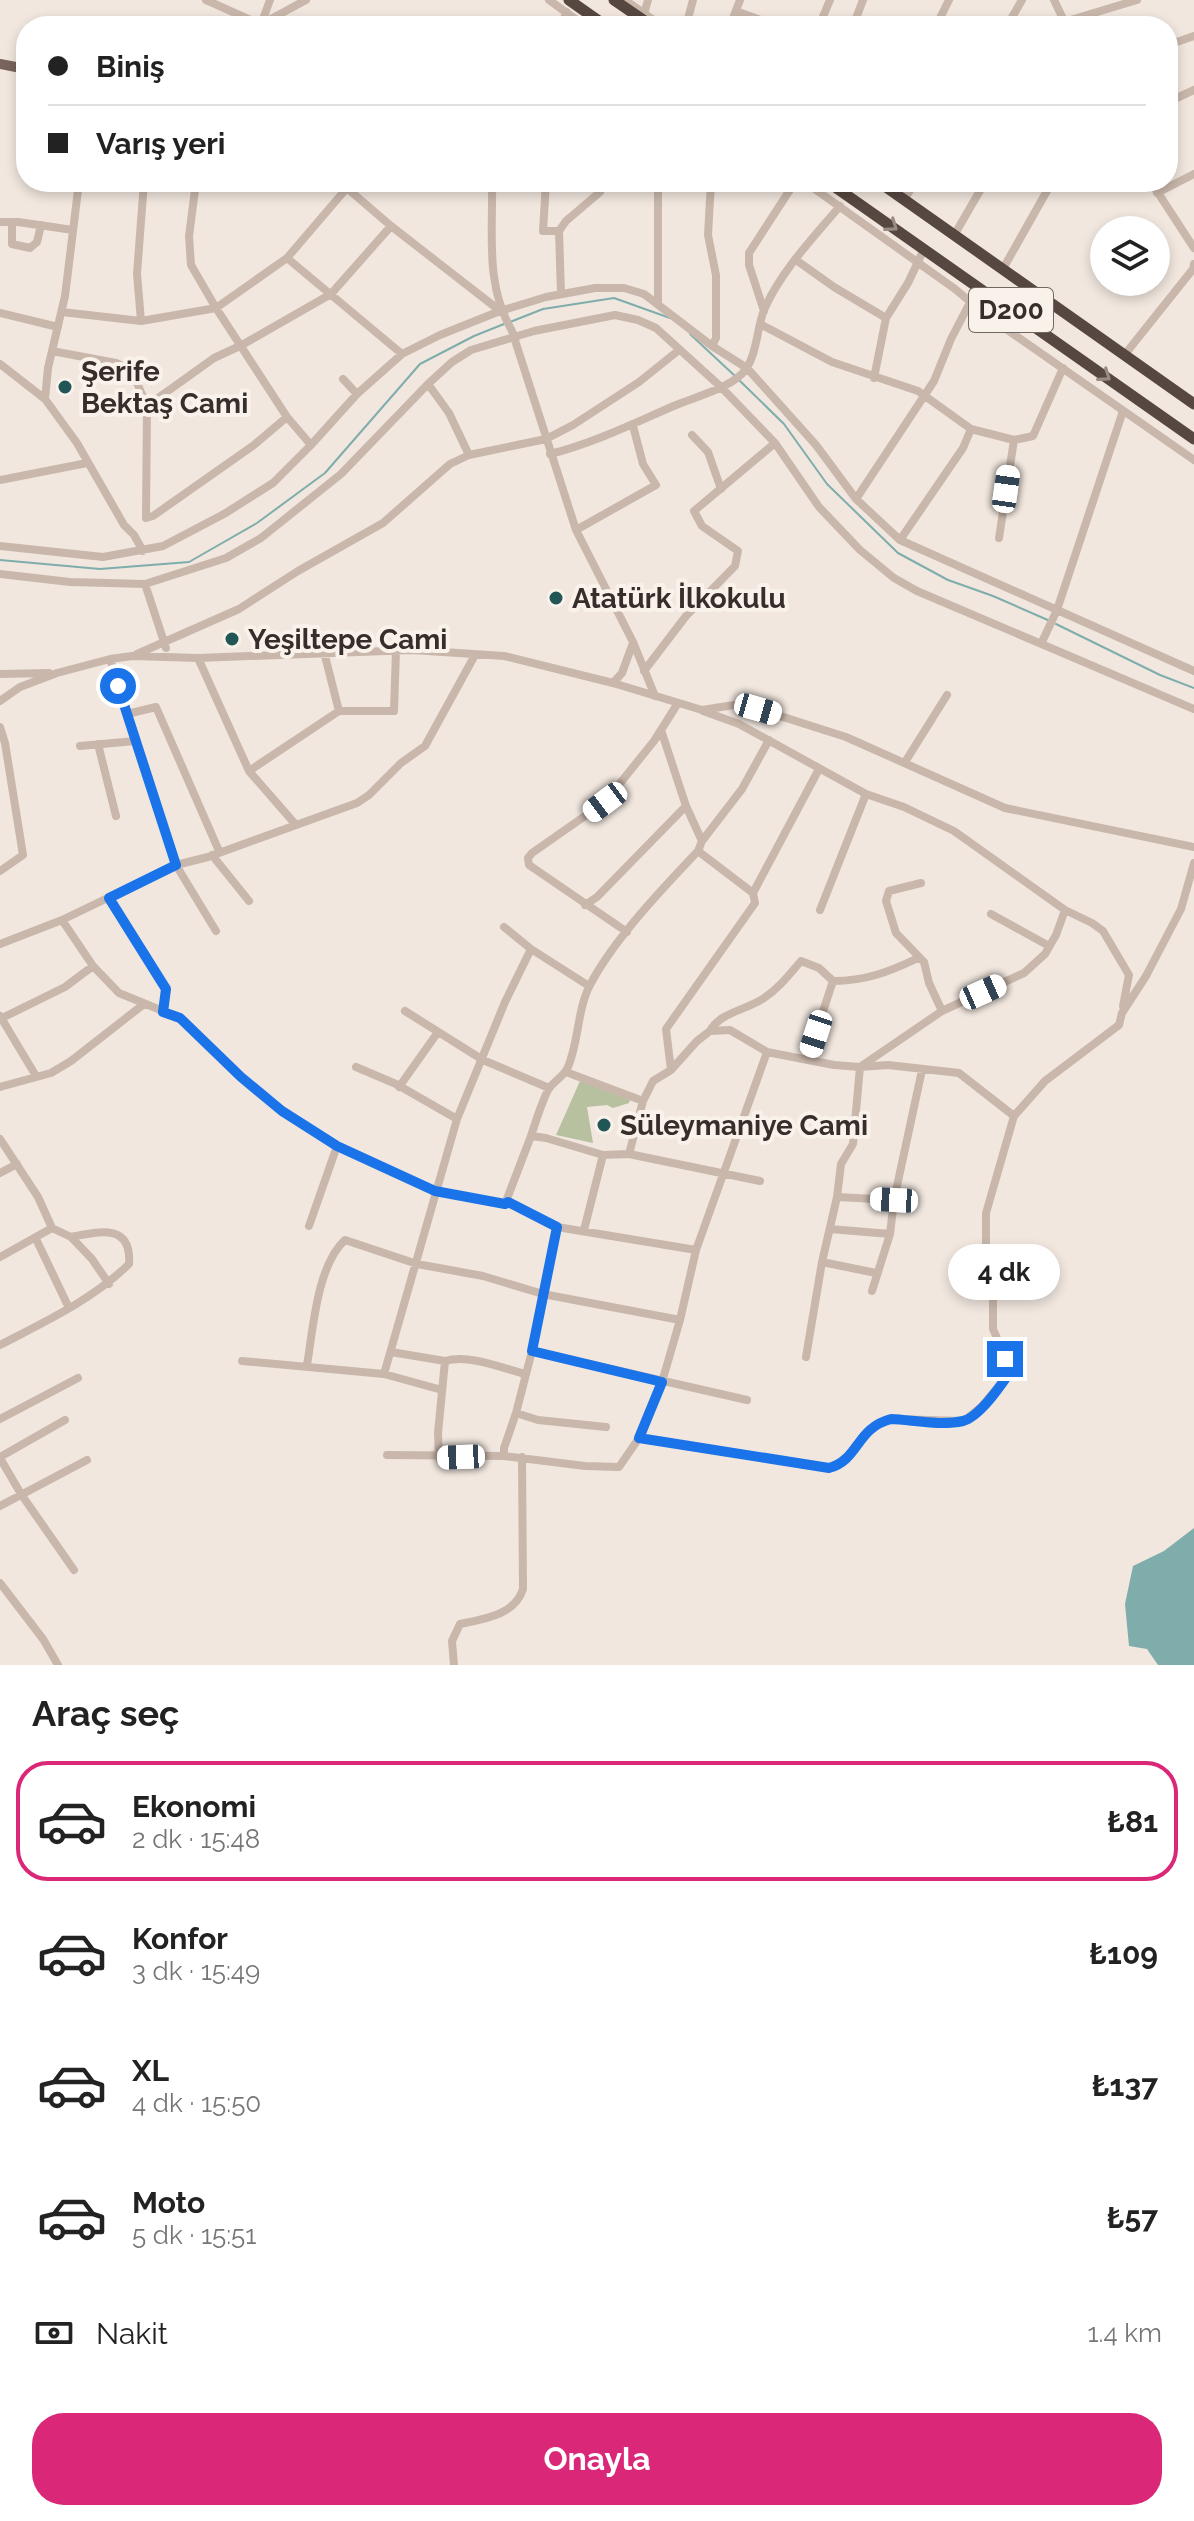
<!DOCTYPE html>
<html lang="tr">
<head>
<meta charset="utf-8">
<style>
  body { margin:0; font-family:Raleway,sans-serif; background:#f6f6f6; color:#222; height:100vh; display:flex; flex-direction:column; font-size:30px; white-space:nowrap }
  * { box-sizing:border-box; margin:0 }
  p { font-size:26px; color:#767676 }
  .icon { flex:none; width:44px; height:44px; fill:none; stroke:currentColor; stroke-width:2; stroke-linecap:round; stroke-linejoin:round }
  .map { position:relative; height:1665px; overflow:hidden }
  .drawer { display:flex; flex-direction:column; background:#fff; flex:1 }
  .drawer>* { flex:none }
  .guide { position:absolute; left:16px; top:16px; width:1162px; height:176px; border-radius:32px; box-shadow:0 4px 12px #0003; display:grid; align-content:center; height:176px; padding:0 32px; background:#fff }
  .buttons { position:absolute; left:1090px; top:216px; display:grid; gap:16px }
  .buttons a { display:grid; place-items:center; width:80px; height:80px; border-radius:50%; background:#fff; box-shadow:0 4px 12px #0003; font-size:40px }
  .end { position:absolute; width:36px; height:36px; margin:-18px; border:10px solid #1a73e8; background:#fff; box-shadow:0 0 0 4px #fff }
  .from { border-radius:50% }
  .bubble { position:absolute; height:56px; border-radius:28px; background:#fff; box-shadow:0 4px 12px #0003; font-size:26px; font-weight:700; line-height:56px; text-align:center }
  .car { position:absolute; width:24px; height:48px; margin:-24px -12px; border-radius:10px; box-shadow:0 0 6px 2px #0007; background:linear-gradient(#fff 24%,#345 0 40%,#fff 0 76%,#345 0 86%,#fff 0) }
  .guide b { display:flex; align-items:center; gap:28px; height:76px; font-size:30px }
  .guide b+b { border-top:2px solid #e0e0e0 }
  .guide i { width:20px; height:20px; background:#222 }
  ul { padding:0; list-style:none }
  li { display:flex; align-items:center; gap:24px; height:120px; margin:0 16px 12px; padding:0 16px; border:4px solid transparent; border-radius:32px }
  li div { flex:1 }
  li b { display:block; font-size:30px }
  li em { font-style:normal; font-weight:700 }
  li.current { border-color:#db2777 }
  li>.icon { width:72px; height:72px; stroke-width:1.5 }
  h2 { padding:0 32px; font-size:36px; line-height:96px }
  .pay { display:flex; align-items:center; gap:20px; height:88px; padding:0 32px; font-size:30px }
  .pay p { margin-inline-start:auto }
  .primary-button { display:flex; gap:16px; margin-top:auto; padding:16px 32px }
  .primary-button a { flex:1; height:92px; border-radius:32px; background:#db2777; color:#fff; font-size:32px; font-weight:700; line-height:92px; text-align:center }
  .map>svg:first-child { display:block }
  .green { fill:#b7c09f }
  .water { fill:#7fadac }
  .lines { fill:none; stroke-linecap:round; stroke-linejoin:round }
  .stream { stroke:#7fadac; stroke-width:2 }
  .minor { stroke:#c9b7ab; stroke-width:8 }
  .major { stroke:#78645c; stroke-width:10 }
  .highway { stroke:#574741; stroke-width:11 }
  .oneway { stroke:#988b85 }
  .route { stroke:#1a73e8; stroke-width:10 }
  .poi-dot { fill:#225656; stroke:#f9f2eb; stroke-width:3 }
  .labels { text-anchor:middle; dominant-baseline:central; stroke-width:8; stroke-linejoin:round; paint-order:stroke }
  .shield { fill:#f9f2eb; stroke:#716864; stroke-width:2 }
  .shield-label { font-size:26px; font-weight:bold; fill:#372d2a }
  .poi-label { font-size:28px; font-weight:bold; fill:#372d2a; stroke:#f9f2eb; text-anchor:start }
</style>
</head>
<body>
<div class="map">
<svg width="1194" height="1665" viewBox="0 0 1194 1665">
  <rect width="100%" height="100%" fill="#f1e7df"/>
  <path class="green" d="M580 1081 630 1100 629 1103 613 1108 607 1105 587 1107 593 1143 556 1135Z"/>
  <path class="water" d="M1194 1528V1665H1158L1147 1649 1129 1646 1125 1604 1133 1566 1164 1551Z"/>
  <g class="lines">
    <path class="stream" d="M510 322 543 309 614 298 670 318
      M690 334 735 376
      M740 381 784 424 827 484 898 553 948 580 993 596 1050 621
      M0 560 100 569 189 562 257 523 325 473 420 364 474 336 504 324
      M1056 624 1160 675 1194 688"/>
    <path class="minor" d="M206 0 264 26
      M549 0 585 26
      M625 0 662 26
      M1054 0 1066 25
      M736 11 777 26
      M644 14 648 0
      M262 22 270 0
      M1064 22 1137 0
      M258 26 306 0
      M560 26 567 12
      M686 26 693 0
      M730 26 740 0
      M819 26 830 0
      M853 26 863 0
      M936 26 949 0
      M1007 26 1022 0
      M1168 45 1194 36
      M1168 102 1194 90
      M196 182 189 236 191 265 216 308 287 417 311 445
      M492 182C493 234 485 285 512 331L576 530 633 642 655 696
      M546 182 543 231H559L566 221 600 192 601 182
      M658 182V304
      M711 182 708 235 716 275V338L712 346
      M805 182 955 289 986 315 1194 460
      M1151 182 1194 248
      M348 189 391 226 499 310
      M1157 193 1194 174
      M906 197 915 182
      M0 222H18L73 230
      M12 222V244L30 248 37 242 41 225
      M559 231 561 294
      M956 232 985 182
      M287 258 402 354
      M796 260 834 287 886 318
      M1004 267 1052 182
      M764 311 749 265V253L795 182
      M62 312 141 321 216 308 287 258 352 182
      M0 313 58 327
      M141 321 137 274 144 182
      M760 324 832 362 918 391 971 429 1014 440 1033 436 1063 368
      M52 351 116 363 128 368 134 376 147 406 146 518 153 516 254 445 287 417
      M1126 353 1193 269 1194 264
      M0 364 45 399 77 443 124 525 134 535 143 551
      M874 378 886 318 908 283 924 249
      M343 379 357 394
      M428 384 449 413 469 455
      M45 399 48 368 65 296 79 182
      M147 406 214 358 242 345 331 294 391 226
      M692 435 708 452 721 489
      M550 454C594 443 634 423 676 405 695 397 734 387 746 369 757 353 757 328 764 310 781 271 813 238 840 206
      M0 480 87 463
      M856 499 934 381 951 339 978 287
      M576 530 656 485 643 464 633 426
      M999 538 1014 440
      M900 540 963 448 971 429
      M0 546 103 557 163 546 224 514 273 483 311 445 357 394 402 354 440 335 500 311 546 297 595 288H624L644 294 712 346 747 368 816 445 856 499 900 540 1194 671
      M0 574 70 582 145 584 226 558 261 538 341 474 428 384 452 362 471 350 534 331 615 315 638 320 656 328 721 387 775 443 819 507 860 550 894 578 917 591 1194 709
      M145 584 166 648
      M1041 644 1057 610 1123 411
      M324 652 339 711
      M137 654 239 609 298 571 383 523 450 464 469 455 546 439 573 425 639 382 679 350
      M198 658 249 771 296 825
      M110 659 176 865 216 931
      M644 671 686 616 735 566 738 551 702 526 694 511 775 443
      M0 674 49 673
      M613 683 622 673 633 643
      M0 701 20 687 57 673 110 659 132 656 198 658 412 650 504 656 613 683 702 710 734 705 758 709 846 737 1005 808 1194 847
      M703 711 739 724 866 794 904 807 954 831 1065 910 1092 923 1103 931 1129 975 1123 1006
      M127 714 156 707 219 851
      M0 727 5 743 23 855 0 871
      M98 744 116 816
      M80 746 135 741
      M905 762 947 695
      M249 771 339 711H394L396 650
      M702 841 742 789 769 740
      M212 855 249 901
      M921 883 889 891 886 901 896 933 924 962 929 983 942 1011
      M753 893 819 769
      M109 898 166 989 163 1012
      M585 905 597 897 686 806
      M820 910 866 794
      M991 914 1049 946
      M62 920 93 966 119 993 180 1018 241 1077 282 1111 337 1146 435 1191 505 1204 531 1136 546 1138 603 1155 629 1154 643 1101 653 1081 671 1070 697 1041 710 1031 730 1030 767 1052 834 1065 860 1067 942 1011 1024 973 1045 954 1056 935 1065 910
      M504 927 531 949
      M627 932 529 865 528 858 532 853 605 802 654 741 678 703
      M0 944 62 920 176 865 208 857 357 803 369 795 401 763 425 746 475 655
      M405 1011 483 1060 549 1088
      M0 1016 36 1076
      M2 1018 65 987 93 966
      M710 1031C720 1012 747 1010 764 998 779 988 789 975 801 961L819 968 833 981C865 981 889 972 918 958
      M807 1060 833 981
      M356 1067 396 1084 457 1119
      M671 1070 666 1029 755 903 753 893 698 851
      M566 1072 643 1101
      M0 1087 51 1073 71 1061 144 1004
      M399 1087 438 1032
      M531 1136C536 1121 541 1104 548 1090 553 1081 564 1077 568 1067 579 1041 577 1010 590 985 614 939 662 889 698 851L702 841 686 806 661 730
      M0 1139 38 1197 52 1228 71 1237 92 1259 109 1284
      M629 1154 760 1181
      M0 1173 17 1164
      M837 1197 894 1200
      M508 1202 557 1227 696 1250
      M309 1226 337 1146
      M830 1229 890 1234
      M584 1230 603 1155
      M36 1239 69 1308
      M0 1257 52 1228
      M822 1262 876 1273
      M872 1291 890 1234 894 1200 922 1070
      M0 1345C46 1321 92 1300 129 1264 132 1222 97 1232 71 1237
      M532 1351 747 1400
      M391 1352 445 1361C469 1354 502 1368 525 1374
      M806 1357 822 1262 837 1197 841 1164 853 1144 860 1067 888 1065 959 1073 1014 1116
      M242 1361 384 1374 442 1390
      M307 1365C313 1330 317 1265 345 1240L417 1264 483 1276 543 1294 680 1320
      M384 1374 457 1119 505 1002 531 949 589 986
      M516 1413 538 1420 606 1427
      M0 1419 78 1378
      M639 1438 829 1468C859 1461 856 1428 891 1419L964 1421 982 1406 1008 1375 1000 1345 993 1329V1291L981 1275 979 1266 986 1248V1213L1014 1116 1045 1081 1119 1025 1122 1013 1146 976 1181 909 1194 863
      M387 1455 504 1456 585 1466 619 1467 639 1438 662 1382 680 1320 696 1250 767 1052
      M504 1456V1448L516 1413 532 1351 557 1227
      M0 1457 65 1420
      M0 1458 21 1494 74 1570
      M439 1458 438 1433 445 1361
      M0 1506 87 1460
      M0 1583 43 1639 58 1665
      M454 1665 452 1641 460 1624C484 1619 515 1615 523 1589L522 1457"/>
    <path class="major" d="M0 64 26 69"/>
    <path class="highway" d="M569 0 606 26
      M614 0 652 26
      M828 182 1194 439
      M879 182 1194 404"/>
  </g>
  <defs><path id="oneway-chevron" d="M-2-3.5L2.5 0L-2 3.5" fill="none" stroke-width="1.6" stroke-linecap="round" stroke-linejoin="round" transform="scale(2)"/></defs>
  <g class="oneway">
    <use href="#oneway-chevron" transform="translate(892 226) rotate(35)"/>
    <use href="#oneway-chevron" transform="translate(1105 376) rotate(35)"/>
  </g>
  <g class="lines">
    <path class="route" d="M118 686 176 865 109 898 166 989 163 1012 180 1018 241 1077 282 1111 337 1146 435 1191 505 1204 508 1202 557 1227 532 1351 662 1382 639 1438 829 1468C859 1460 856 1428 891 1419 913 1420 941 1426 963 1421 979 1417 999 1388 1008 1375L1005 1359"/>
  </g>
  <g class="poi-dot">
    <circle cx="65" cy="387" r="8"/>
    <circle cx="556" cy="598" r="8"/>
    <circle cx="232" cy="639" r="8"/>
    <circle cx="604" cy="1125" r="8"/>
  </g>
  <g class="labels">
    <rect class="shield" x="969" y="288" width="84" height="44" rx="6"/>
    <g class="shield-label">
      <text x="1011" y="310">D200</text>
    </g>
    <g class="poi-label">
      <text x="81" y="371">Şerife<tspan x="81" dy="32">Bektaş Cami</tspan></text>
      <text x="572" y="598">Atatürk İlkokulu</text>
      <text x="248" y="639">Yeşiltepe Cami</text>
      <text x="620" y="1125">Süleymaniye Cami</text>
    </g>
  </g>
</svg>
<div class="buttons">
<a><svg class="icon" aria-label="layers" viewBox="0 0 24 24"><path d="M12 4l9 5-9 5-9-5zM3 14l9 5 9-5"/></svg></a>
</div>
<i class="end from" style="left:118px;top:686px"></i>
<i class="end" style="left:1005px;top:1359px"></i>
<div class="bubble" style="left:948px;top:1244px;width:112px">4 dk</div>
<i class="car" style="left:1006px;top:489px;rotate:8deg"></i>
<i class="car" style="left:758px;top:709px;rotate:106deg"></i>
<i class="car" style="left:605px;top:802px;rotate:233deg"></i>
<i class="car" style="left:983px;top:992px;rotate:66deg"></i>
<i class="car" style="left:816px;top:1034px;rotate:198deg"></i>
<i class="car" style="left:894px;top:1200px;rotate:273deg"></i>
<i class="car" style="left:461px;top:1457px;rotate:268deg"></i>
<div class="guide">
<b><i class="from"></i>Biniş</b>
<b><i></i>Varış yeri</b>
</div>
</div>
<section class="drawer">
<h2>Araç seç</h2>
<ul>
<li class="current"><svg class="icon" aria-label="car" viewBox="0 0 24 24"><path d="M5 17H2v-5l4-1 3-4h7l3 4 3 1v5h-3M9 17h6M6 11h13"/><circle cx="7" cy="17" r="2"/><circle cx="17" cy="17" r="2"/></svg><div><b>Ekonomi</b><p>2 dk · 15:48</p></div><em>₺81</em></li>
<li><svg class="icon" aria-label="car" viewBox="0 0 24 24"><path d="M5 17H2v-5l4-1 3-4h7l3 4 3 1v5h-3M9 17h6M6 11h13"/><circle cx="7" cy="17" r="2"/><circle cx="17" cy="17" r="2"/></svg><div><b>Konfor</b><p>3 dk · 15:49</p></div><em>₺109</em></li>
<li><svg class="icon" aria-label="car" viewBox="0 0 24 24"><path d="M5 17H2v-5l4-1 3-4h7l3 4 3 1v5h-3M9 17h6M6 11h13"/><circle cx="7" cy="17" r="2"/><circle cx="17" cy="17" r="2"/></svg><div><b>XL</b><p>4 dk · 15:50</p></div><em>₺137</em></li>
<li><svg class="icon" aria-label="car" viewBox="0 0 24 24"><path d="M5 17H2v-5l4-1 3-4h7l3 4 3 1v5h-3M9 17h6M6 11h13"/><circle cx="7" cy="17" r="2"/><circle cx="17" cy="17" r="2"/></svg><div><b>Moto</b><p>5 dk · 15:51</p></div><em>₺57</em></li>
</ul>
<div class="pay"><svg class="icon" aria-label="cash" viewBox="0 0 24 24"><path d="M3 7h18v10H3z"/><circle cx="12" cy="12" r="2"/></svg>Nakit<p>1.4 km</p></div>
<div class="primary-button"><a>Onayla</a></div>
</section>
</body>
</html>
